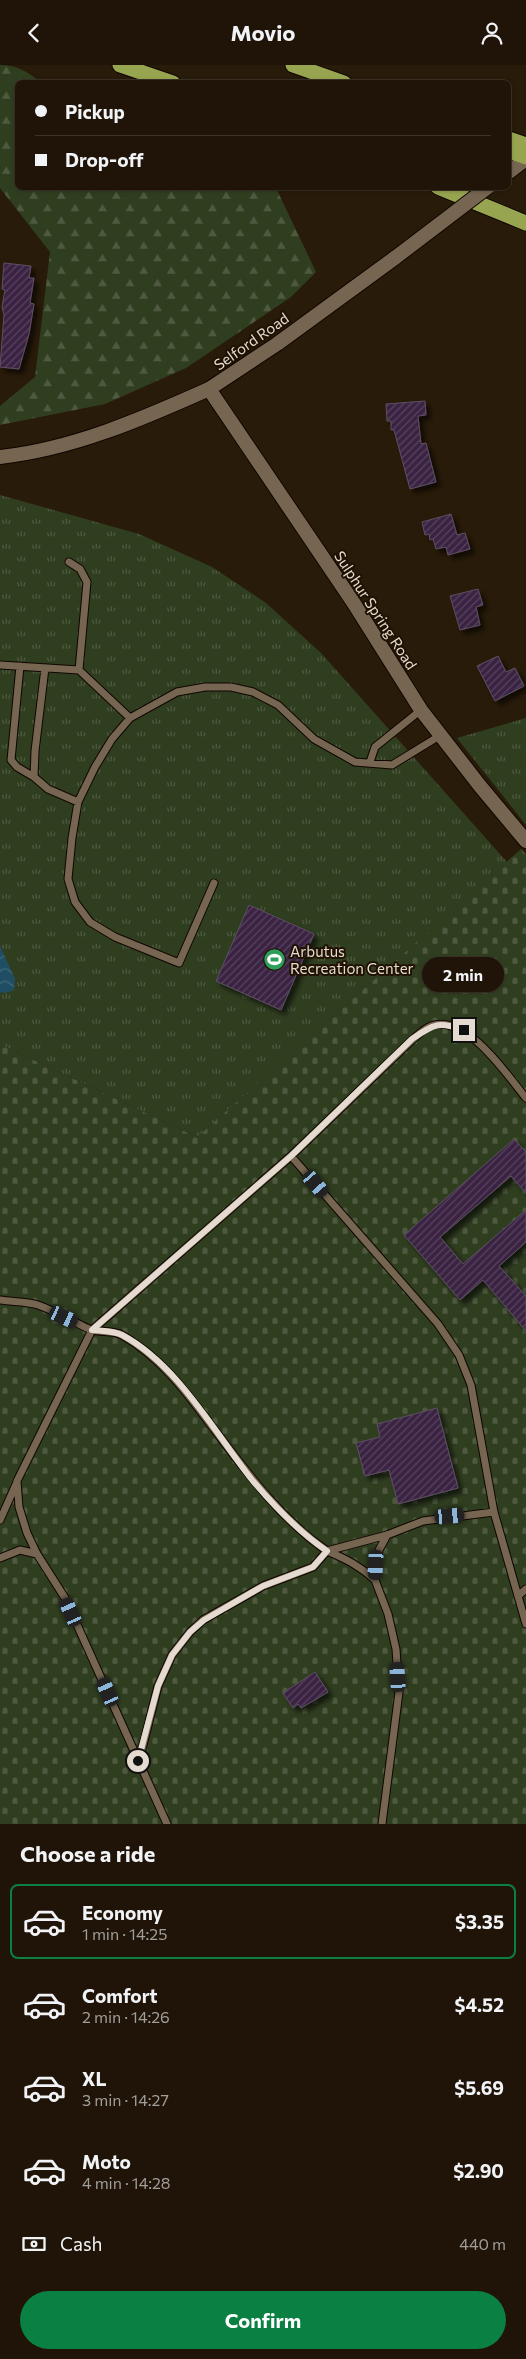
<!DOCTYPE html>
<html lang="en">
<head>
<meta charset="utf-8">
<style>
  body { margin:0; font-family:Commissioner,sans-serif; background:#2c2115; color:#f1f3f6; height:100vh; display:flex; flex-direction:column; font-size:19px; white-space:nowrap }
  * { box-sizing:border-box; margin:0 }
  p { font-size:16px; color:#a19e9b }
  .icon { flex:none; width:28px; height:28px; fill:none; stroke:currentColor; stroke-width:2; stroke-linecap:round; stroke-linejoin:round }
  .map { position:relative; height:1759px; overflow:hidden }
  .drawer { display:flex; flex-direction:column; background:#1f1407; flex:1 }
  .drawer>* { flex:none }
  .top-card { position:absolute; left:15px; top:15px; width:496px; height:110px; border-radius:8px; box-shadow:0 1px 4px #0004,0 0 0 1px #3c3328; display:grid; align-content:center; height:110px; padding:0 20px; background:#1f1407 }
  .end { position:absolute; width:22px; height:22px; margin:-11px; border:6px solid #e4dacf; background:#111; box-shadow:0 0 0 2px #111 }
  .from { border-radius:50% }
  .bubble { position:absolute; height:35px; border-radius:18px; background:#1f1407; box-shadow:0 1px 4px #0004,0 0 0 1px #3c3328; font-size:16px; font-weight:700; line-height:35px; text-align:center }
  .car { position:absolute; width:15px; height:30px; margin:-15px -8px; border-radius:6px; box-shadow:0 0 4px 1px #0007; background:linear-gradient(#222 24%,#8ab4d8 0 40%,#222 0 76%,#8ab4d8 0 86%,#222 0) }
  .top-card b { display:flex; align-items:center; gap:18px; height:48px; font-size:19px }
  .top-card b+b { border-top:1px solid #3c3328 }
  .top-card i { width:12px; height:12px; background:#f1f3f6 }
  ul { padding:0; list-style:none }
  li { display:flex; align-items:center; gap:15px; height:75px; margin:0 10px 8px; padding:0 10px; border:2px solid transparent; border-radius:8px }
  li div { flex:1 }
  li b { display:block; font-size:19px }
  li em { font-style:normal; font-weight:700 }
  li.selected { border-color:#0b8043 }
  li>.icon { width:45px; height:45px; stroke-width:1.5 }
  h2 { padding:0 20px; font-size:22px; line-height:60px }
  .pay { display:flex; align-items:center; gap:12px; height:55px; padding:0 20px; font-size:19px }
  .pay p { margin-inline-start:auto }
  .action { display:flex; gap:10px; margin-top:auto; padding:10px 20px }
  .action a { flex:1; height:58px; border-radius:30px; background:#0b8043; color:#fff; font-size:20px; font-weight:700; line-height:58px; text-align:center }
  header { display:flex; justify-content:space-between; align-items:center; height:65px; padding:0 20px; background:#1f1407; font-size:22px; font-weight:700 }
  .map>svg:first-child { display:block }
  .forest { fill:url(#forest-firs) }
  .cemetery { fill:url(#cemetery-stones) }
  .park { fill:url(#park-tufts) }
  .water { fill:url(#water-waves) }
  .building { fill:url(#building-hatch); stroke:#5d4f63; filter:url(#shadow) }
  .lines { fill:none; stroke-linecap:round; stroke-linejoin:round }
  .service-casing { stroke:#110500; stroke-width:9 }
  .tertiary-casing { stroke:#110500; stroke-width:16 }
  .secondary-casing { stroke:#110500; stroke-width:16 }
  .motorway-casing { stroke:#110500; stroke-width:17 }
  .service { stroke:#756551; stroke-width:7 }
  .tertiary { stroke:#756551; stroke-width:14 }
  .secondary { stroke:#756551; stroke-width:14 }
  .motorway { stroke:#97a550; stroke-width:15 }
  .secondary-bridge-casing { stroke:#110500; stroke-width:16; stroke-linecap:butt }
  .secondary-bridge { stroke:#756551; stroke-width:14 }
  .route { stroke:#e4dacf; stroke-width:6 }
  .labels { text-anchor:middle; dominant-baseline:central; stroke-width:4; stroke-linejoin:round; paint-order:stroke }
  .street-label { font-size:15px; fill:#e4dacf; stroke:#1f1202 }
  .poi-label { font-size:15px; fill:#e4dacf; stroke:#1f1202; text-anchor:start }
</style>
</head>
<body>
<header><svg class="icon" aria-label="back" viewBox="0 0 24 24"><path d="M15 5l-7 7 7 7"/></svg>Movio<svg class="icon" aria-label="person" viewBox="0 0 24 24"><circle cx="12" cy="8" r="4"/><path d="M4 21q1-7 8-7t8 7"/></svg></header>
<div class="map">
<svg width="526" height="1759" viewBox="0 0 526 1759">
  <defs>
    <pattern id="forest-firs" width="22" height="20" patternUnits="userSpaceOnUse" patternTransform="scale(1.25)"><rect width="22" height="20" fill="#303e20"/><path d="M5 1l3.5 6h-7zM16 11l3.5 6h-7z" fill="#4e593f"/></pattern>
    <pattern id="cemetery-stones" width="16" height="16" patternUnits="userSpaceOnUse" patternTransform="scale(1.25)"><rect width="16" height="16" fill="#303e20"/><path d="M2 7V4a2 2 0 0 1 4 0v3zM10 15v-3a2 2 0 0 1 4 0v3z" fill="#4e593f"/></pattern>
    <pattern id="park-tufts" width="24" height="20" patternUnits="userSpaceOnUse" patternTransform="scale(1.25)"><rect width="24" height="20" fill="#303e20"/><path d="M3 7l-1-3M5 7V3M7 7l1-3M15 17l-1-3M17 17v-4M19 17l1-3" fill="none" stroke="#4e593f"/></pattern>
    <pattern id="water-waves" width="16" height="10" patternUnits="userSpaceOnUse" patternTransform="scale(1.25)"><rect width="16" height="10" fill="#1f4e64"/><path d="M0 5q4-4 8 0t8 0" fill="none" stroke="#3f6779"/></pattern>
    <pattern id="building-hatch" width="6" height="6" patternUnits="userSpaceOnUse" patternTransform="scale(1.25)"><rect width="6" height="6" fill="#3b2443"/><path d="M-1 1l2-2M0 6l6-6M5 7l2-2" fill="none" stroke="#57435d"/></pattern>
    <filter id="shadow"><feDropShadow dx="4.5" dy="4.5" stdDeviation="2.5" flood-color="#0009"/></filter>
  </defs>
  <rect width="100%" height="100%" fill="#291b09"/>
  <path class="forest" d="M0 0C16 0 29 7 40 17L18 18V122L276 123 316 207 291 232 186 303 105 339 0 360V341L35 312 50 187 0 123Z"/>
  <path class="cemetery" d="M521 784 526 789V1759H0V979L197 1072Z"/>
  <path class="park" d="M0 430 139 469 212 502 266 538 321 588 507 797 197 1072 0 979Z
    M526 653V760L457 673Z"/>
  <path class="water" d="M0 881 15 914 14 925 5 928 0 927Z"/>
  <path class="building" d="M4 198 31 201 29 213H34L30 238 34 239 29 269 19 304 0 302 4 250 2 242 5 225 2 224Z
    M425 336 426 350 418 351 421 379 426 378 436 417 410 424 394 365H391V356H387L386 339Z
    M451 449 457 470 465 468 470 484 448 490 446 482 436 484 433 474 430 475 429 469 425 470 422 457Z
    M478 524 483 540 476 542 480 560 460 565 450 531Z
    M498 591 506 607 515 603 524 621 495 636 477 601Z
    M249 840 314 869 281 945 216 916Z
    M514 1074 526 1087V1128L511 1111 440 1172 463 1199 526 1145V1177L499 1201 526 1231V1266L483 1215 460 1235 404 1170Z
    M437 1343 458 1423 398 1439 389 1405 365 1411 356 1378 380 1372 377 1359Z
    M315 1607 328 1627 301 1643 298 1639 293 1643 283 1628Z"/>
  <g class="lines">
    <defs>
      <path id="service" d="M69 497 80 504 87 517 79 605 130 653
        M0 600 79 605
        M20 601 11 695 17 702 34 712
        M45 603 35 686 34 712 48 724 78 737
        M370 697 375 682 421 645
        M214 818 179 898 115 872 90 857 75 837 68 814 72 773 78 737 95 702 112 674 130 653 177 627 205 622H231L253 627 278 640 314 674 355 697 392 700 441 670
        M291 1091 438 1259 459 1290 471 1320 494 1447 526 1559
        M0 1235C12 1237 26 1236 38 1240 55 1246 72 1256 89 1264 99 1268 113 1265 122 1270 161 1292 188 1329 214 1364 248 1409 281 1454 327 1486L387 1470 423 1456 494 1447
        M0 1455 17 1417
        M0 1493 20 1485 37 1489
        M518 1531 526 1524
        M139 1696 158 1621 172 1590 190 1567 203 1555 263 1521 313 1502 327 1486C346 1494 360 1501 375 1515
        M167 1759 65 1533 37 1489 27 1468 19 1442 17 1416 92 1265 291 1091 412 975C418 970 425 963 431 961 466 948 507 1010 526 1033
        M382 1759 399 1627 396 1584 388 1549 375 1515 379 1485 387 1470"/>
      <path id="tertiary" d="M0 392C73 384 142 354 209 324"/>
      <path id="secondary" d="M509 107 526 94
        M396 192 277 279 209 324 353 537 421 645 480 721 526 776"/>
      <path id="motorway" d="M120 0 173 18
        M293 0 344 18
        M509 74 526 80
        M509 86 526 92
        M438 122 526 158"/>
    </defs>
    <use href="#service" class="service-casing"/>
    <use href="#tertiary" class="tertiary-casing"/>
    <use href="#secondary" class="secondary-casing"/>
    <use href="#motorway" class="motorway-casing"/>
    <use href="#service" class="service"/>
    <use href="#tertiary" class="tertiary"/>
    <use href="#secondary" class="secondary"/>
    <use href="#motorway" class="motorway"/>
    <defs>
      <path id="secondary-bridge" d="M396 192 488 122"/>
    </defs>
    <use href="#secondary-bridge" class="secondary-bridge-casing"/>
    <use href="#secondary-bridge" class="secondary-bridge"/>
  </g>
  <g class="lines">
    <path class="route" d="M138 1696 158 1621 172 1590 190 1567 204 1555 263 1521 313 1502 327 1486C299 1467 275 1442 253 1416 215 1368 177 1299 122 1270 114 1266 101 1266 92 1265L291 1091 412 974C434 959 438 956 464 965"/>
  </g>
  <defs>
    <symbol id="stadium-disc" viewBox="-11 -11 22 22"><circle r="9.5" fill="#2e9e5b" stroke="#1f1202"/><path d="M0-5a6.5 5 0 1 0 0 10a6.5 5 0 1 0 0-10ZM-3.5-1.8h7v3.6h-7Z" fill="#fff"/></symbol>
  </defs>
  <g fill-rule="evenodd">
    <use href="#stadium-disc" x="262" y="882" width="25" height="25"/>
  </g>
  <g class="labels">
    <g class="street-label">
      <text transform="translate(251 276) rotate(-35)">Selford Road</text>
      <text transform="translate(376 545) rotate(57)">Sulphur Spring Road</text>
    </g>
    <g class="poi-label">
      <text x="290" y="886">Arbutus<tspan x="290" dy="17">Recreation Center</tspan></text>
    </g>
  </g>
</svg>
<i class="end from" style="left:138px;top:1696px"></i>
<i class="end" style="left:464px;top:965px"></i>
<div class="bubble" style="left:422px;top:892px;width:82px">2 min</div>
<i class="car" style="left:316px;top:1119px;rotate:139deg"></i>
<i class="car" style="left:64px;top:1252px;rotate:115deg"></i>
<i class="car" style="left:450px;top:1451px;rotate:85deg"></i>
<i class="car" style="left:376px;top:1500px;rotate:183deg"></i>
<i class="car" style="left:71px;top:1547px;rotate:336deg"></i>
<i class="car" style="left:398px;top:1612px;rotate:356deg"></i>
<i class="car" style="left:108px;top:1627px;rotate:336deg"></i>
<div class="top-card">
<b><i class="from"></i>Pickup</b>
<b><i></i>Drop-off</b>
</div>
</div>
<section class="drawer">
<h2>Choose a ride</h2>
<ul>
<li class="selected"><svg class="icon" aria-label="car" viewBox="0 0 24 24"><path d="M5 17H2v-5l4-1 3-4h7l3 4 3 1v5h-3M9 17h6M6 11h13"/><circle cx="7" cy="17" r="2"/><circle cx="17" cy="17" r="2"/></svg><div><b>Economy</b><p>1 min · 14:25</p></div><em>$3.35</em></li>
<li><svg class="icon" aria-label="car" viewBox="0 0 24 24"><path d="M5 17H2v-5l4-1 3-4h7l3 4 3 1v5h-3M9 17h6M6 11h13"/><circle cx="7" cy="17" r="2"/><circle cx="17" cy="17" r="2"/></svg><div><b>Comfort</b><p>2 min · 14:26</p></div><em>$4.52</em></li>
<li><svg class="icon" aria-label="car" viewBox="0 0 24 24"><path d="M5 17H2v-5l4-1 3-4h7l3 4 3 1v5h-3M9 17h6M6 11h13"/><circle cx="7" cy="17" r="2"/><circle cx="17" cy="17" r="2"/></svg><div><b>XL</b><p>3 min · 14:27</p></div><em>$5.69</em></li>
<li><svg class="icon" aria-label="car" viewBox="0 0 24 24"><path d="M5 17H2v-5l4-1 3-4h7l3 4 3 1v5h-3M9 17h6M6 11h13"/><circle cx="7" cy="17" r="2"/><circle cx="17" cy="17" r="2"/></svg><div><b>Moto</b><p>4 min · 14:28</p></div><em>$2.90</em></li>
</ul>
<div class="pay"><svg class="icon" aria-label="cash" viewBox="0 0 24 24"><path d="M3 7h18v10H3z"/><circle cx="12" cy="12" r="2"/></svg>Cash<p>440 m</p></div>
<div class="action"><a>Confirm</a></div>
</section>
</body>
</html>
